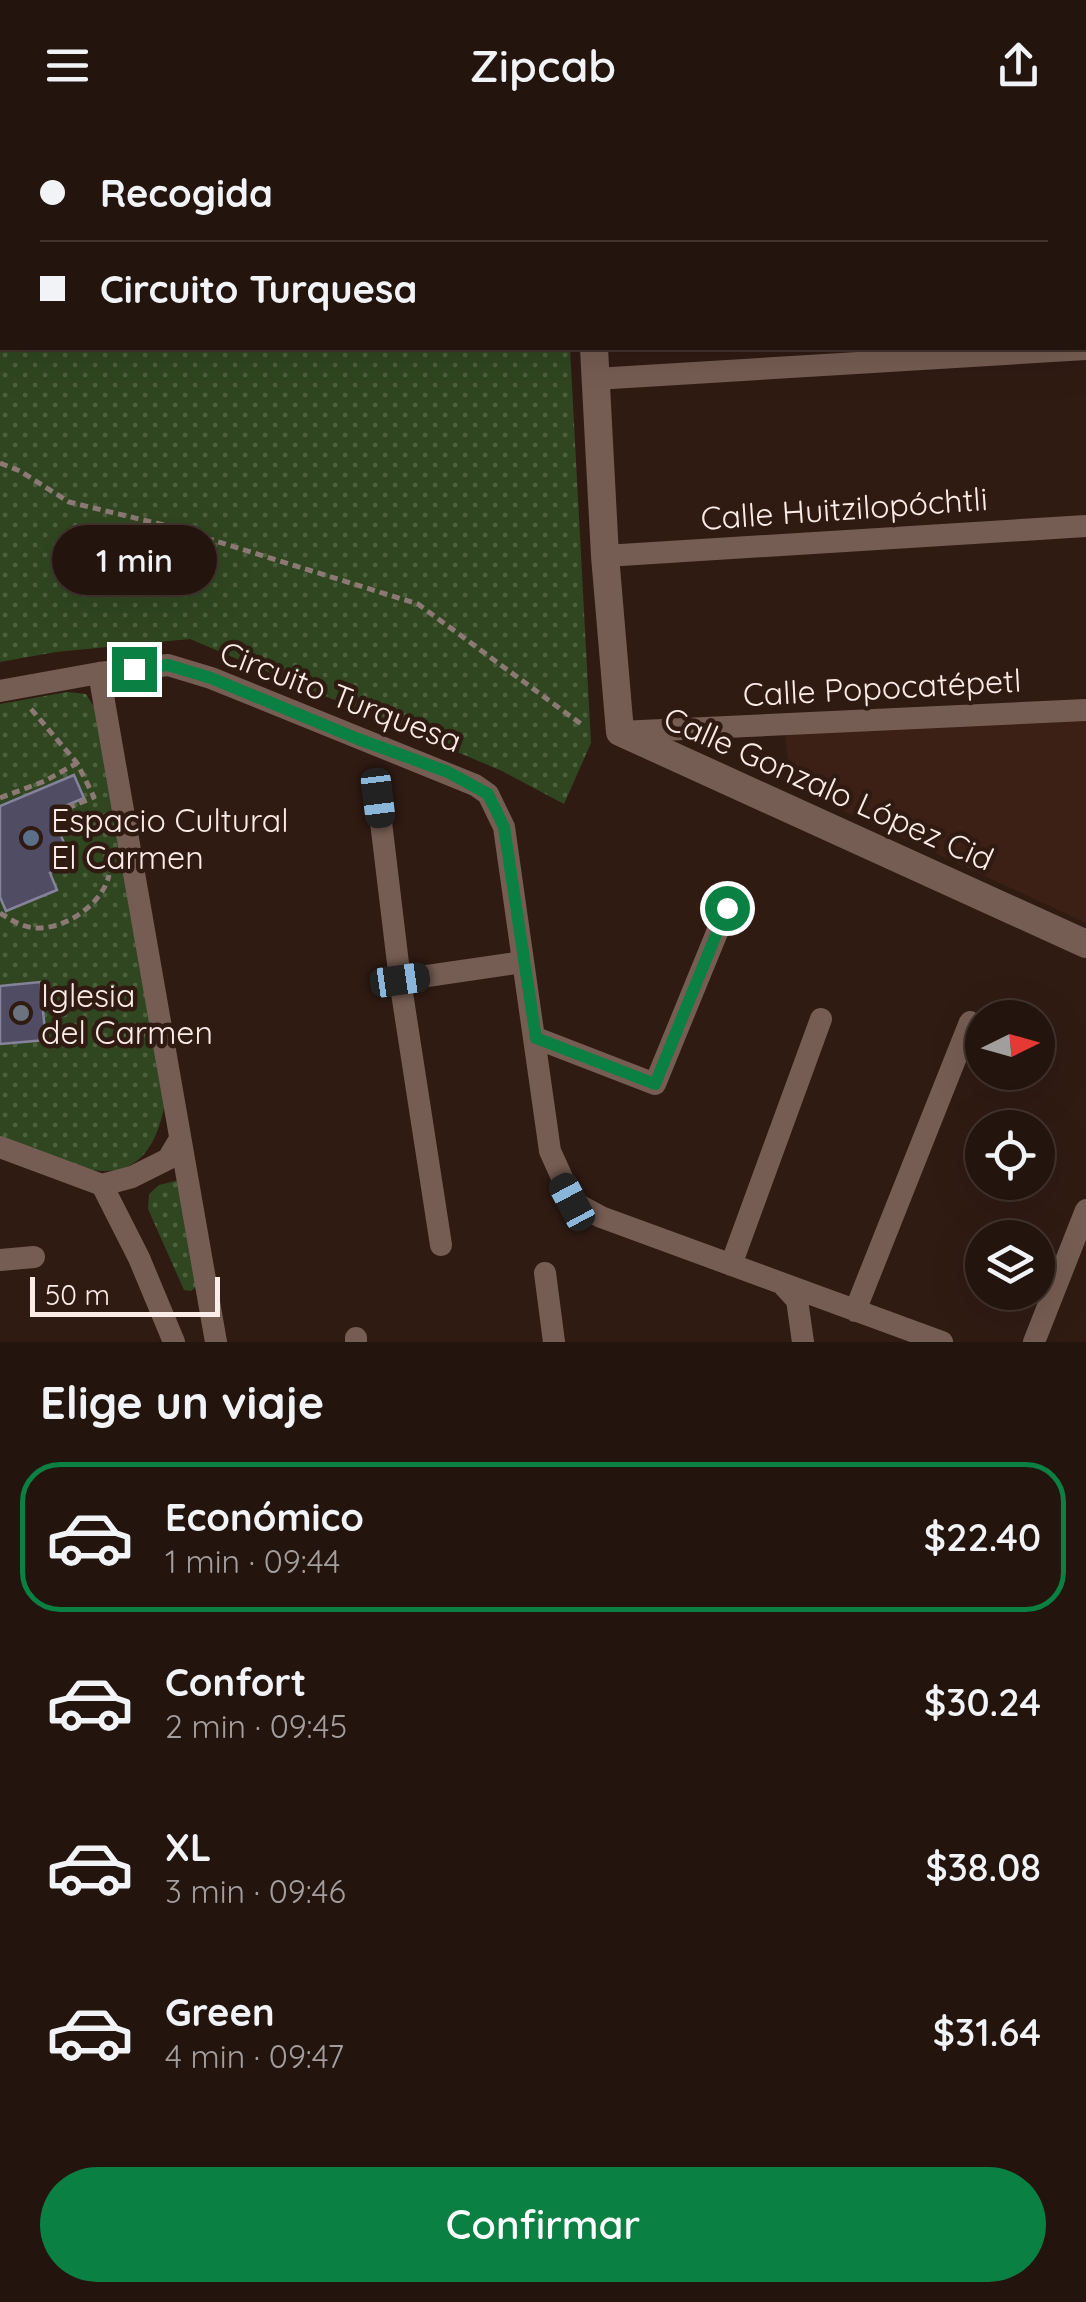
<!DOCTYPE html>
<html lang="es">
<head>
<meta charset="utf-8">
<style>
  body { margin:0; font-family:Quicksand,sans-serif; background:#2c1d17; color:#f1f3f6; height:100vh; display:flex; flex-direction:column; font-size:38px; white-space:nowrap }
  * { box-sizing:border-box; margin:0 }
  p { font-size:32px; color:#a39e9e }
  .icon { flex:none; width:55px; height:55px; fill:none; stroke:currentColor; stroke-width:2; stroke-linecap:round; stroke-linejoin:round }
  .map { position:relative; height:1212px; overflow:hidden }
  .panel { display:flex; flex-direction:column; background:#24140e; flex:1 }
  .panel>* { flex:none }
  .guide { position:absolute; left:0px; top:0px; width:1088px; height:220px; box-shadow:0 10px 40px #0002,0 0 0 2px #41332e; display:grid; align-content:center; height:220px; padding:0 40px; background:#24140e }
  .needle { width:65px; rotate:85deg }
  .fabs { position:absolute; left:965px; top:870px; display:grid; gap:20px }
  .fabs a { display:grid; place-items:center; width:90px; height:90px; border-radius:50%; background:#24140e; box-shadow:0 10px 40px #0002,0 0 0 2px #41332e; font-size:50px }
  .scale { position:absolute; left:30px; bottom:25px; width:190px; box-sizing:border-box; padding-left:10px; border:5px solid #fcece7; border-top:0; font-size:28px; line-height:35px; white-space:nowrap; color:#fcece7; -webkit-text-stroke:8px #301b13; paint-order:stroke }
  .end { position:absolute; width:45px; height:45px; margin:-22px; border:12px solid #0b8043; background:#fff; box-shadow:0 0 0 5px #fff }
  .from { border-radius:50% }
  .bubble { position:absolute; height:70px; border-radius:35px; background:#24140e; box-shadow:0 10px 40px #0002,0 0 0 2px #41332e; font-size:32px; font-weight:600; line-height:70px; text-align:center }
  .car { position:absolute; width:30px; height:60px; margin:-30px -15px; border-radius:12px; box-shadow:0 0 8px 2px #0007; background:linear-gradient(#222 24%,#8ab4d8 0 40%,#222 0 76%,#8ab4d8 0 86%,#222 0) }
  .guide b { display:flex; align-items:center; gap:35px; height:95px; font-size:38px }
  .guide b+b { border-top:2px solid #41332e }
  .guide i { width:25px; height:25px; background:#f1f3f6 }
  ul { padding:0; list-style:none }
  li { display:flex; align-items:center; gap:30px; height:150px; margin:0 20px 15px; padding:0 20px; border:5px solid transparent; border-radius:40px }
  li div { flex:1 }
  li b { display:block; font-size:38px }
  li em { font-style:normal; font-weight:600 }
  li.on { border-color:#0b8043 }
  li>.icon { width:90px; height:90px; stroke-width:1.5 }
  h2 { padding:0 40px; font-size:45px; line-height:120px }
  .primary-button { display:flex; gap:20px; margin-top:auto; padding:20px 40px }
  .primary-button a { flex:1; height:115px; border-radius:60px; background:#0b8043; color:#fff; font-size:40px; font-weight:600; line-height:115px; text-align:center }
  header { display:flex; justify-content:space-between; align-items:center; height:130px; padding:0 40px; background:#24140e; font-size:45px; font-weight:600 }
  .map>svg:first-child { display:block }
  .built { fill:#3c2015 }
  .green { fill:url(#green-dots) }
  .building { fill:#4f4c63; stroke:#85829b; stroke-width:2.5 }
  .lines { fill:none; stroke-linecap:round; stroke-linejoin:round }
  .path { stroke:#8c7973; stroke-width:5; stroke-dasharray:8 5; stroke-linecap:butt }
  .minor { stroke:#765d53; stroke-width:22 }
  .tertiary { stroke:#765d53; stroke-width:28 }
  .route { stroke:#0b8043; stroke-width:12 }
  .service-dot { fill:#5c6f8a; stroke:#301b13; stroke-width:4 }
  .worship-dot { fill:#6b7280; stroke:#301b13; stroke-width:4 }
  .labels { text-anchor:middle; dominant-baseline:central; stroke-width:9; stroke-linejoin:round; paint-order:stroke }
  .street-label { font-size:32px; fill:#fcece7; stroke:#301b13 }
  .poi-label { font-size:32px; fill:#fcece7; stroke:#301b13; text-anchor:start }
</style>
</head>
<body>
<header><svg class="icon" aria-label="menu" viewBox="0 0 24 24"><path d="M4 6h16M4 12h16M4 18h16"/></svg>Zipcab<svg class="icon" aria-label="share" viewBox="0 0 24 24"><path d="M12 15V3M7 8l5-5 5 5M5 13v7h14v-7"/></svg></header>
<div class="map">
<svg width="1086" height="1212" viewBox="0 0 1086 1212">
  <defs>
    <pattern id="green-dots" width="8" height="8" patternUnits="userSpaceOnUse" patternTransform="scale(2.5)"><rect width="8" height="8" fill="#304620"/><path d="M2 2h.1M6 6h.1" fill="none" stroke="#4f6140" stroke-width="1.8" stroke-linecap="round"/></pattern>
  </defs>
  <rect width="100%" height="100%" fill="#301b13"/>
  <path class="built" d="M1086 589V793L792 657 784 600Z"/>
  <path class="green" d="M0 0H558V2H2V218H570L591 613 564 674 502 641 190 509 56 522 0 532Z
    M67 562 86 564 96 580 165 973C145 1081 70 1034 0 1009V574Z
    M179 1050 199 1154 191 1161 184 1160 148 1079 149 1064 159 1055Z"/>
  <path class="building" d="M74 645 84 668 51 682 73 734 50 743 57 760 6 781 0 767V676Z
    M40 852 46 910 0 914V856Z"/>
  <g class="lines">
    <path class="path" d="M0 333 20 341 69 372 164 395 418 474 581 594
      M31 579 77 633 94 667 63 680
      M0 668 45 651 77 633
      M0 783C11 790 24 798 37 798 67 799 103 773 109 745"/>
    <path class="minor" d="M1085 45H1086
      M595 249 1086 219
      M605 426 1086 396
      M99 543 216 1212
      M0 561 99 543 168 535 211 548 475 655 488 664 504 697 550 1021 573 1072 601 1087 942 1212
      M620 602 1086 580
      M378 667 400 850 441 1115
      M400 850 522 832
      M536 908 655 954 727 778
      M0 1017 102 1055 132 1047 168 1029 180 1009
      M102 1055 139 1128 174 1212
      M0 1130 34 1127
      M731 1135 821 889
      M545 1143 554 1212
      M784 1156 797 1170 803 1212
      M855 1181 970 892
      M356 1208V1212
      M1034 1212 1086 1080"/>
    <path class="tertiary" d="M585 0V2
      M594 218 605 426 620 602 1086 814"/>
  </g>
  <g class="lines">
    <path class="route" d="M134 539 168 535 211 548 358 609 448 642 488 664 504 697 536 908 655 954 727 778"/>
  </g>
  <circle class="service-dot" cx="31" cy="708" r="10"/>
  <circle class="worship-dot" cx="21" cy="883" r="10"/>
  <g class="labels">
    <g class="street-label">
      <text transform="translate(844 378) rotate(-4)">Calle Huitzilopóchtli</text>
      <text transform="translate(882 557) rotate(-3)">Calle Popocatépetl</text>
      <text transform="translate(341 566) rotate(21)">Circuito Turquesa</text>
      <text transform="translate(829 658) rotate(24)">Calle Gonzalo López Cid</text>
    </g>
    <g class="poi-label">
      <text x="51" y="690">Espacio Cultural<tspan x="51" dy="37">El Carmen</tspan></text>
      <text x="41" y="865">Iglesia<tspan x="41" dy="37">del Carmen</tspan></text>
    </g>
  </g>
</svg>
<div class="fabs">
<a><svg class="needle" viewBox="-14 -14 28 28"><path d="M0-13l5 13h-10z" fill="#e53935"/><path d="M0 13l5-13h-10z" fill="#a39e9e"/></svg></a>
<a><svg class="icon" aria-label="locate" viewBox="0 0 24 24"><circle cx="12" cy="12" r="6"/><path d="M12 2v4M12 18v4M2 12h4M18 12h4"/></svg></a>
<a><svg class="icon" aria-label="layers" viewBox="0 0 24 24"><path d="M12 4l9 5-9 5-9-5zM3 14l9 5 9-5"/></svg></a>
</div>
<div class="scale">50 m</div>
<i class="end from" style="left:727px;top:778px"></i>
<i class="end" style="left:134px;top:539px"></i>
<div class="bubble" style="left:52px;top:395px;width:165px">1 min</div>
<i class="car" style="left:378px;top:668px;rotate:173deg"></i>
<i class="car" style="left:400px;top:850px;rotate:82deg"></i>
<i class="car" style="left:572px;top:1072px;rotate:332deg"></i>
<div class="guide">
<b><i class="from"></i>Recogida</b>
<b><i></i>Circuito Turquesa</b>
</div>
</div>
<section class="panel">
<h2>Elige un viaje</h2>
<ul>
<li class="on"><svg class="icon" aria-label="car" viewBox="0 0 24 24"><path d="M5 17H2v-5l4-1 3-4h7l3 4 3 1v5h-3M9 17h6M6 11h13"/><circle cx="7" cy="17" r="2"/><circle cx="17" cy="17" r="2"/></svg><div><b>Económico</b><p>1 min · 09:44</p></div><em>$22.40</em></li>
<li><svg class="icon" aria-label="car" viewBox="0 0 24 24"><path d="M5 17H2v-5l4-1 3-4h7l3 4 3 1v5h-3M9 17h6M6 11h13"/><circle cx="7" cy="17" r="2"/><circle cx="17" cy="17" r="2"/></svg><div><b>Confort</b><p>2 min · 09:45</p></div><em>$30.24</em></li>
<li><svg class="icon" aria-label="car" viewBox="0 0 24 24"><path d="M5 17H2v-5l4-1 3-4h7l3 4 3 1v5h-3M9 17h6M6 11h13"/><circle cx="7" cy="17" r="2"/><circle cx="17" cy="17" r="2"/></svg><div><b>XL</b><p>3 min · 09:46</p></div><em>$38.08</em></li>
<li><svg class="icon" aria-label="car" viewBox="0 0 24 24"><path d="M5 17H2v-5l4-1 3-4h7l3 4 3 1v5h-3M9 17h6M6 11h13"/><circle cx="7" cy="17" r="2"/><circle cx="17" cy="17" r="2"/></svg><div><b>Green</b><p>4 min · 09:47</p></div><em>$31.64</em></li>
</ul>
<div class="primary-button"><a>Confirmar</a></div>
</section>
</body>
</html>
